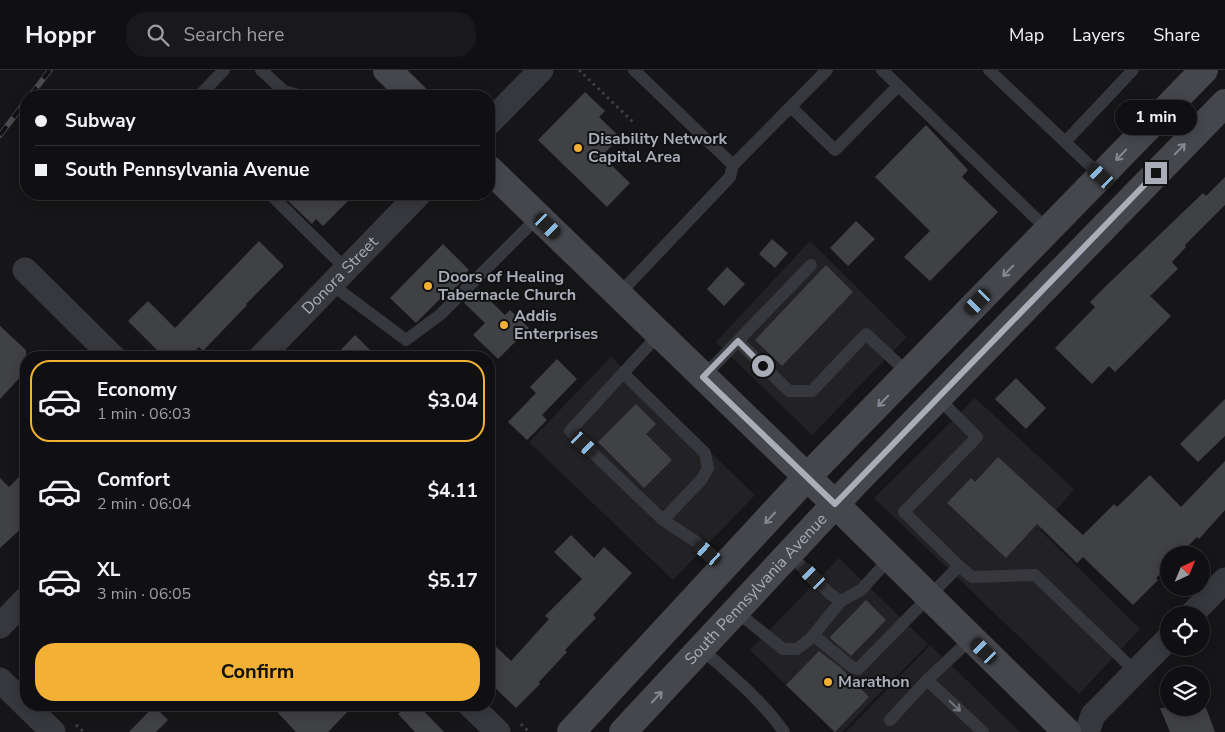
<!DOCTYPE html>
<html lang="en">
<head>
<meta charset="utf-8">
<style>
  body { margin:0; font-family:"Nunito Sans",sans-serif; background:#19191b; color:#f1f3f6; height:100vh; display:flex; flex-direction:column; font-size:19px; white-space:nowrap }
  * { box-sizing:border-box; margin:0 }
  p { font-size:16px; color:#9c9d9f }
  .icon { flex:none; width:28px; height:28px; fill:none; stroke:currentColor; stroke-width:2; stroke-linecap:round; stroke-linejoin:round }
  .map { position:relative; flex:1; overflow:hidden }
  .panel { position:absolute; left:20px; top:281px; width:475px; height:360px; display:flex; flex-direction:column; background:#101012; border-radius:20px; box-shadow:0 2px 12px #0003,0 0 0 1px #303032 }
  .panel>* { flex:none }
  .banner { position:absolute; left:20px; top:20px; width:475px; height:110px; border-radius:20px; box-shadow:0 2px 12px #0003,0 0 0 1px #303032; display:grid; align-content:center; height:110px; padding:0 15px; background:#101012 }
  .needle { width:32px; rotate:44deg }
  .controls { position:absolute; left:1160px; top:476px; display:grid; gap:10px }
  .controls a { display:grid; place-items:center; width:50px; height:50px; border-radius:50%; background:#101012; box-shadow:0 2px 12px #0003,0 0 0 1px #303032; font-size:25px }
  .end { position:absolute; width:22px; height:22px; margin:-11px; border:6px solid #a8adb8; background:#111; box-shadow:0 0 0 2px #111 }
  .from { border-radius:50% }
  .bubble { position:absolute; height:35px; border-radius:18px; background:#101012; box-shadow:0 2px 12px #0003,0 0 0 1px #303032; font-size:16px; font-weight:700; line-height:35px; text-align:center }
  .car { position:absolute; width:15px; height:30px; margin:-15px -8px; border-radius:6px; box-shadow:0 0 4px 1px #0007; background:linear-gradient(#222 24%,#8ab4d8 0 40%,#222 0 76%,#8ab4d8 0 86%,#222 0) }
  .banner b { display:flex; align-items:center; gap:18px; height:48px; font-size:19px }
  .banner b+b { border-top:1px solid #303032 }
  .banner i { width:12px; height:12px; background:#f1f3f6 }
  ul { padding:9px 0 0; list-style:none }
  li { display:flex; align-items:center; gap:15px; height:82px; margin:0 10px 8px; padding:0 5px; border:2px solid transparent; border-radius:20px }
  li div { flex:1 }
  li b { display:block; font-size:19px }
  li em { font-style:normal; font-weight:700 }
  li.selected { border-color:#f2b134 }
  li>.icon { width:45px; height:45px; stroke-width:1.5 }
  .action { display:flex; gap:10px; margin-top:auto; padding:10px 15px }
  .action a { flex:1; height:58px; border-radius:20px; background:#f2b134; color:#111; font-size:20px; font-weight:700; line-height:58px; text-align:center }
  header { display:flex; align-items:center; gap:30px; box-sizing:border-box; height:70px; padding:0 25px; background:#101012; border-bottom:1px solid #303032 }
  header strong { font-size:24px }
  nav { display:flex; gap:28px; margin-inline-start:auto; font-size:18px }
  .search { width:350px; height:45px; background:#19191b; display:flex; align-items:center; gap:12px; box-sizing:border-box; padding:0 18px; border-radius:20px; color:#9c9d9f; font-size:19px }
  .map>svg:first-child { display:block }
  .built { fill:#222225 }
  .building { fill:#404145 }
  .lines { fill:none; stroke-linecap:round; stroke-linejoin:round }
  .path { stroke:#3d3f44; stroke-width:3; stroke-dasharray:2.5 4; stroke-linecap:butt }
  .lane { stroke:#37383d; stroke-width:12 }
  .street { stroke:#37383d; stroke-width:25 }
  .secondary { stroke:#45474d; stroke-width:28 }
  .rail-casing { stroke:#4a4c52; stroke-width:5.5 }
  .rail { stroke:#111113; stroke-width:4; stroke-dasharray:11; stroke-linecap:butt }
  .oneway { stroke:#858993 }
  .oneway2 { stroke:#757881 }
  .route { stroke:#a8adb8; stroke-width:6 }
  .poi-dot { fill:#f2b134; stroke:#111113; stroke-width:2 }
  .labels { text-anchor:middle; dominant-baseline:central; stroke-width:4; stroke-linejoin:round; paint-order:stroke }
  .poi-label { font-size:16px; font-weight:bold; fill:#a8adb8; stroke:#111113; text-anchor:start }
  .street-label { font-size:16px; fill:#a8adb8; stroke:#111113 }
</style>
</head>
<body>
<header>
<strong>Hoppr</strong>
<div class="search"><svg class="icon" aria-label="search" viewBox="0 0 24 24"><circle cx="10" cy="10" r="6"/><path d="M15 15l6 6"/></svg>Search here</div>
<nav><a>Map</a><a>Layers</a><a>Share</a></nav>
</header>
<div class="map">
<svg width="1225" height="662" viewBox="0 0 1225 662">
  <rect width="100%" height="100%" fill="#161618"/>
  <path class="built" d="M810 171 907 267 812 365 716 272Z
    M611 287 755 425 673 510 529 372Z
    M975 328 1074 419 1040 460 1140 559 1079 624 874 428Z
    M839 488 928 574 842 662H834L750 580Z
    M930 575 1020 662H846Z"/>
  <path class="building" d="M585 22 605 41 599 47 620 67 602 86 630 113 607 137 538 70Z
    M926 55 968 100 962 107 998 142 930 211 904 187 930 161 875 107Z
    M1225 107V135L1185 175 1186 177 1172 192 1178 199 1150 226 1171 246 1115 302 1109 296 1092 314 1055 278 1095 237 1090 232 1108 214 1203 123 1206 126Z
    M281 124H355L323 156 316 149 312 154Z
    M856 151 875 169 848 196 830 178Z
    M772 169 788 183 775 198 759 184Z
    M259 171 284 196 246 234 247 235 203 281 199 277 188 288H165L128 251 148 231 175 258Z
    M443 174 469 200 464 205 466 207 452 221 450 219 416 253 390 228Z
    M826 195 853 222 782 296 755 270Z
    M727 197 745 214 724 236 707 219Z
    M478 219 505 245 510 240 529 258 498 289 473 265 485 253 464 233Z
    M0 256 26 280V301L0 329Z
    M355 265 378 288H333Z
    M557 289 577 309 542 345 547 350 527 370 508 352 536 323 530 317Z
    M1016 308 1046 338 1026 359 995 329Z
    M1225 329V366L1198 392 1180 374Z
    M636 334 656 354 646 364 672 390 644 418 598 372Z
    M998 387 1083 465 1114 434 1117 437 1150 405 1181 437 1225 391V440L1199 469 1197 467 1179 485H1169V495L1156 508 1158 510 1133 535 1083 487 1077 493 1037 454 1006 488 947 433 971 408 975 412Z
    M26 400V454L0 478V408L9 417Z
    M571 465 594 488 604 477 632 503 593 545 596 548 565 580 567 582 539 612 540 614 516 638 489 612V570L511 591 549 549 545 546 582 509 554 482Z
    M866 530 886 550 851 586 831 569 830 567Z
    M819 581 840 597 869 627 835 662 786 615Z
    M287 635H354L328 662H296L278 643Z
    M407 635H418L444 662H415L398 644Z
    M154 636 168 650 156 662H129Z
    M1160 638H1206L1215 662H1170Z"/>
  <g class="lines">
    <path class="path" d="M579 0 633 52
      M439 635 447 642
      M521 654 529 662
      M76 655 84 662"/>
    <path class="lane" d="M261 0 284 21 302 26
      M882 0 1048 160
      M989 0 1101 106
      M199 26 224 0
      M791 37 835 80 898 16
      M1065 72 1133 0
      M733 95 827 0
      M270 124 346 199
      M331 214 406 270 441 244 538 147
      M618 225 730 107 733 95 634 0
      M659 264 570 361 663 450 695 471 723 497
      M738 271 789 321H812L866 264 909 304
      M623 303 705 383 708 398 702 409 663 450
      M703 307 811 195
      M789 484 830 524 841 531 861 520 890 488
      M959 496 972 507 1035 505 1136 602
      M736 541 783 579H797L810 569 841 531
      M813 565 852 597 858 599 959 496 904 442 977 367 937 327
      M702 579C730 605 762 630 784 662
      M927 610 983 662
      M890 650 927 610 972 568"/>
    <g class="street">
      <path d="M489 53 541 0"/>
      <path d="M25 200 114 288"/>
      <path id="s1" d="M260 288 419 124"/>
      <path d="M1191 545 1225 510"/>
      <path d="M0 556 26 529"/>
      <path d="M0 610 53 662"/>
      <path d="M470 635 498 662"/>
      <path d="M1087 662 1093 645 1169 568"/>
    </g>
    <g class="secondary">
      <path d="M387 0 414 26"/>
      <path d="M489 99 835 434 1067 662"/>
      <path d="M571 662 807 407 1204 0"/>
      <path id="s2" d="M623 662 855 413 1225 33"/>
    </g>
    <defs>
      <path id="rail" d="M30 26 50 0
        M0 65 26 31"/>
    </defs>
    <use href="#rail" class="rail-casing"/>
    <use href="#rail" class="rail"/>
  </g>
  <defs><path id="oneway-shaft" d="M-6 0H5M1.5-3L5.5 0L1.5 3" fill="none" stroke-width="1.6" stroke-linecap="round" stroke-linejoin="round" transform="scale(1.25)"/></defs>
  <g class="oneway">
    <use href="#oneway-shaft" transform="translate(1180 79) rotate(-46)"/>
    <use href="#oneway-shaft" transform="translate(1121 85) rotate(134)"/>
    <use href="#oneway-shaft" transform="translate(1008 201) rotate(134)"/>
    <use href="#oneway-shaft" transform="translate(883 331) rotate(134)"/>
    <use href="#oneway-shaft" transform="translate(770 448) rotate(133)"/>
    <use href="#oneway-shaft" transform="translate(657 627) rotate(-47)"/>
  </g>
  <use class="oneway2" href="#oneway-shaft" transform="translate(955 636) rotate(43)"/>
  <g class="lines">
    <path class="route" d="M763 296 738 271 703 307 835 434 1156 103"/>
  </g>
  <g class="poi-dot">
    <circle cx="578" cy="78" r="5"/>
    <circle cx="428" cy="216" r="5"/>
    <circle cx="504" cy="255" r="5"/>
    <circle cx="828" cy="612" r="5"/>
  </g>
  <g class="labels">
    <g class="poi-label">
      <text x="588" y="69">Disability Network<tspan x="588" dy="18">Capital Area</tspan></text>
      <text x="438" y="207">Doors of Healing<tspan x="438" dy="18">Tabernacle Church</tspan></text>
      <text x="514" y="246">Addis<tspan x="514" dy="18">Enterprises</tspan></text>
      <text x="838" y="612">Marathon</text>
    </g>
    <g class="street-label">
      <text stroke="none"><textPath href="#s1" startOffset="115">Donora Street</textPath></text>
      <text stroke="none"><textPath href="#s2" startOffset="195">South Pennsylvania Avenue</textPath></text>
    </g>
  </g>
</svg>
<div class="controls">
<a><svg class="needle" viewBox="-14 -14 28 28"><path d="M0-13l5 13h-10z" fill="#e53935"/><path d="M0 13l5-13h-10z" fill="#9c9d9f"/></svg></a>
<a><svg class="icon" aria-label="locate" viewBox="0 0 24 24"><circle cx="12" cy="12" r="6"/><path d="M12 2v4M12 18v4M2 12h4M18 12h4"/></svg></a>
<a><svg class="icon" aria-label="layers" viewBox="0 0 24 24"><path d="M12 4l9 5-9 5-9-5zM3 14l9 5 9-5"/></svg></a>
</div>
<i class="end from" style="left:763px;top:296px"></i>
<i class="end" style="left:1156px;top:103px"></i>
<div class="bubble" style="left:1115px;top:30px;width:82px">1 min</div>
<i class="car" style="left:1101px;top:106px;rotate:313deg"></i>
<i class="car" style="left:548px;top:156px;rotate:135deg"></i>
<i class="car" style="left:978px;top:232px;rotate:224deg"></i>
<i class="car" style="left:584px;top:374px;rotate:133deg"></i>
<i class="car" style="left:708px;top:483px;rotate:311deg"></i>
<i class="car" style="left:813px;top:507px;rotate:315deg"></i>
<i class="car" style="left:984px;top:581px;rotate:315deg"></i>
<div class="banner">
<b><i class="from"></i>Subway</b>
<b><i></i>South Pennsylvania Avenue</b>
</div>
<section class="panel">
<ul>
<li class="selected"><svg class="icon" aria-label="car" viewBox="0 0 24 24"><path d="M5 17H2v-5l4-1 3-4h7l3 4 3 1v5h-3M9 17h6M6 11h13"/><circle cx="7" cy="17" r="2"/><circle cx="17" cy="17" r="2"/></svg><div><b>Economy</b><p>1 min · 06:03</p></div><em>$3.04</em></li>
<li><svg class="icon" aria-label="car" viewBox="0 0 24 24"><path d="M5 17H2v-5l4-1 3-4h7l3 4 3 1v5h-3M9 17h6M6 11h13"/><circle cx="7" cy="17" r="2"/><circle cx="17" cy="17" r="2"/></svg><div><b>Comfort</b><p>2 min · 06:04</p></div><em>$4.11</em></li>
<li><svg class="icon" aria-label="car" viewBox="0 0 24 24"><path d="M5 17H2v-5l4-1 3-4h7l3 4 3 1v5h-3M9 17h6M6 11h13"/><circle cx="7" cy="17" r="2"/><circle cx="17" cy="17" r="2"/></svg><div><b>XL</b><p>3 min · 06:05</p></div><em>$5.17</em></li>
</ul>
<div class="action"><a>Confirm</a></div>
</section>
</div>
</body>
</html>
